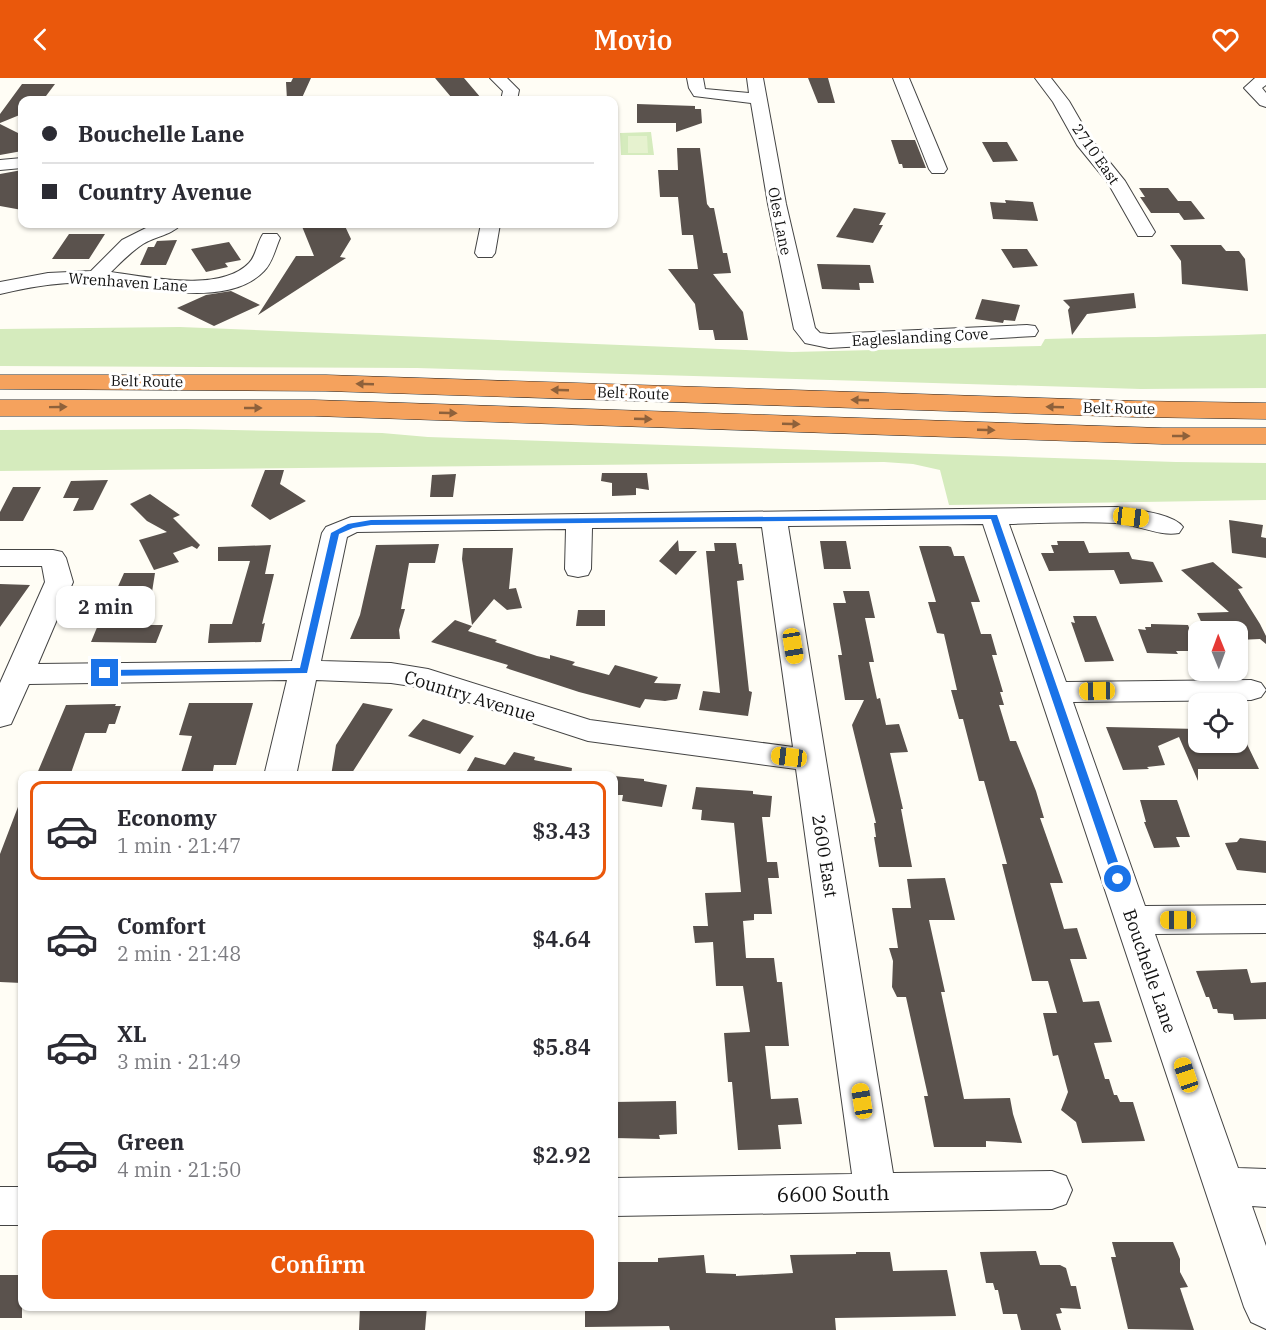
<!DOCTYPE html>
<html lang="en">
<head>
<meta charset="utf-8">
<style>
  body { margin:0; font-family:"IBM Plex Serif",serif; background:#f7f7f7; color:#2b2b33; height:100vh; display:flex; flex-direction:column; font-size:22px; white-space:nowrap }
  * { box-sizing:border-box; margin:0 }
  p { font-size:20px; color:#7c7c81 }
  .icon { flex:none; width:33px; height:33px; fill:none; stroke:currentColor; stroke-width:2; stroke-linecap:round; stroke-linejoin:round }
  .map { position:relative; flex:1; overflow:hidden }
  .side { position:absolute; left:18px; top:693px; width:600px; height:540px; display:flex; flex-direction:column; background:#fff; border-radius:12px; box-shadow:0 2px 4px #0004 }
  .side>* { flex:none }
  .guide { position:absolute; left:18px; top:18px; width:600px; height:132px; border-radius:12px; box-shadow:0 2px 4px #0004; display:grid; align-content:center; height:132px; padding:0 24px; background:#fff }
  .needle { width:39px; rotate:359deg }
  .controls { position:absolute; left:1188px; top:543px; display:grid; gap:12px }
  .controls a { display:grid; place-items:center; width:60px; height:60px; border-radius:12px; background:#fff; box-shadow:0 2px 4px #0004; font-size:30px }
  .end { position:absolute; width:27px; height:27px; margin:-14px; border:8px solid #1a73e8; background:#fff; box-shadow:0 0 0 3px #fff }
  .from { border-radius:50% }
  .bubble { position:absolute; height:42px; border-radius:12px; background:#fff; box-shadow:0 2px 4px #0004; font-size:20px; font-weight:600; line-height:42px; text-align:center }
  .car { position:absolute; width:18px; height:36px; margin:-18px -9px; border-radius:8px; box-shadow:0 0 4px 2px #0007; background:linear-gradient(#f5c518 24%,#345 0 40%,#f5c518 0 76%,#345 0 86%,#f5c518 0) }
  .guide b { display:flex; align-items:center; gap:21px; height:57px; font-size:22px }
  .guide b+b { border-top:2px solid #e1e1e2 }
  .guide i { width:15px; height:15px; background:#2b2b33 }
  ul { padding:10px 0 0; list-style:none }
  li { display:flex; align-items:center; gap:18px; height:99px; margin:0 12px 9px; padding:0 12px; border:3px solid transparent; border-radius:12px }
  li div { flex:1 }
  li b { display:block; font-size:22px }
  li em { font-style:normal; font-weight:600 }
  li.active { border-color:#ea580c }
  li>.icon { width:54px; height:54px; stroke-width:1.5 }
  .primary-button { display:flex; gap:12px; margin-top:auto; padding:12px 24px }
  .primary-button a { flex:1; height:69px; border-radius:12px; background:#ea580c; color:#fff; font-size:24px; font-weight:600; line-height:69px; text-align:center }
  header { display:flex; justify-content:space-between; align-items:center; height:78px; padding:0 24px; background:#ea580c; color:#fff; font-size:27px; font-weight:600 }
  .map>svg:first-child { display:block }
  .green { fill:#d5ebbd }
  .pitch { fill:#e6f2cf }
  .building { fill:#5a524d }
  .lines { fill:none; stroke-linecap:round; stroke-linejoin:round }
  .minor-casing { stroke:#444; stroke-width:2 }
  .highway-casing { stroke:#222; stroke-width:1 }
  .minor { fill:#fff; fill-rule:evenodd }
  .highway { fill:#f5a25d; fill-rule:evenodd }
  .oneway { fill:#8e613b }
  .route { fill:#1a73e8 }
  .labels { text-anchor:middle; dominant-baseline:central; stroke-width:6; stroke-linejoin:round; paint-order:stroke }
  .far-street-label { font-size:15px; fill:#111; stroke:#fff }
  .street-label { font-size:18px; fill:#111; stroke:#fff }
  .near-street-label { font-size:21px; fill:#111; stroke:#fff }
</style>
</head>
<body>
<header><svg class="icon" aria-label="back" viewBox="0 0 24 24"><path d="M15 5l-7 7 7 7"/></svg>Movio<svg class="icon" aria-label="heart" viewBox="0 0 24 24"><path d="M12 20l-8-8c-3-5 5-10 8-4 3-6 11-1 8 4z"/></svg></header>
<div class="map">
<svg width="1266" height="1252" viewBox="0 0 1266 1252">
  <rect width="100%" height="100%" fill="#fffdf5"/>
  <path class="green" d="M651 54 654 77H621L620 55Z
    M180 249 792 274 1041 268 1045 261C1119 259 1192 259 1266 256V310L1141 311 417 290 0 288V251Z
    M186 351 382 355 428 359 1176 384 1266 385V422L949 427 940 392 913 386 884 384 0 393V352Z"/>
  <path class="pitch" d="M628 58H647L648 75H628Z"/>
  <path class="building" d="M293 0H311L301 22H287L286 4H291Z
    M435 0H464L481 20 451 19Z
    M808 0H828L835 25H818Z
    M22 6H55L43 22H22V36L0 45V36Z
    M637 26 695 28V31H701L702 45 676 54V45H637Z
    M0 46 22 57V73L0 77Z
    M891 62H915L926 90H903L902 86H899Z
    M982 64H1007L1018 83 993 84Z
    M677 70H700L707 126 710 130H714L723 175H727L731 195 713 196 743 234 748 262H715L713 252H699L695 226 668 191H698L693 157H682L678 119H660L658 92H678Z
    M22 92V132L0 128V96Z
    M1139 110H1168L1178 123H1191L1205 141 1184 142 1179 135H1151L1140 119H1145Z
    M1005 122 1033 124 1038 143 993 141 990 124 1006 125Z
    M854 130 886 135 879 147H883L873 165 836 159Z
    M301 146H344L351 161 340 179 346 180 258 237 296 178H314Z
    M69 156H105L89 181H52Z
    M177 162 166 187H140L148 169H154L157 163Z
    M229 164 241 182 225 185 228 189 206 194 191 171Z
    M1170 167H1221L1226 173H1239L1245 181 1248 213 1182 206 1181 183Z
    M1001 171H1027L1038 188 1013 190Z
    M817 186 870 187 874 205H859L860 212 822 211Z
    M231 213 260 227 214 248 177 230 206 217Z
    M1134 215 1136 230 1087 236 1072 257 1068 232 1070 229 1063 222Z
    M982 221 1020 227 1015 243 1004 242 1003 245 975 241Z
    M265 392H284L280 406 306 423 270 442 251 428Z
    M602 395H647L649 412 636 410V417L612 418V405L601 403Z
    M456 396 453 419H430L432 397Z
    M108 402 93 432 73 433 79 420H63L71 403Z
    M13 409H41L23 443H0V434Z
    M150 416 180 437 173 440 200 467 197 471 192 468 173 475 179 484 154 492 139 462 167 454 147 443 130 426Z
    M1229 442 1263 447 1261 459 1266 460V480L1232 475Z
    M678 462 679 473H697L676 497 659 483Z
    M820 463H846L851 491H824Z
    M1057 463H1084L1089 475 1129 474 1132 481 1153 484 1163 504 1120 506 1114 492 1049 493 1041 475H1054L1051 467H1058Z
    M714 465H736L739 486H742L744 502 737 503 749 613 752 614 748 638 699 632 703 613 720 615 706 473H715Z
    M439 466 435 485H409L401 531H405L399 552 400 561H350L360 537 376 467Z
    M271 467 265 496H274L262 546 265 545 261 564 208 565 210 546H232L250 483H218V469Z
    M919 468H948L951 469 954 478H964L980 524H971L981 556H991L997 577H992L1003 614H1000L1004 627H999L1010 663H1016L1036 713 1044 740H1040L1063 805H1050L1064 851 1077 850 1087 881H1070L1083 924 1099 923 1112 964 1094 965 1105 1001H1109L1114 1017H1117L1120 1024H1133L1145 1063 1082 1065 1076 1044 1061 1032 1068 1014 1058 977 1053 978 1043 935H1057L1048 903H1032L1002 786H1007L984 703H979L963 641H959L951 612H957L944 556 937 555 928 524H936Z
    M463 470H513L509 511 516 510 522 530 507 532 494 521 472 547 462 481Z
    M1213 484 1243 510 1238 511 1260 546 1266 558V566L1260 561 1238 562V554H1206L1197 535 1229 534 1181 492Z
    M124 495H155L152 514H148L137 547H163L156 565 91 564 112 513H116Z
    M0 506 30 507 0 549Z
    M843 513H869L875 540H865L874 584H869L877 621 880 620 886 647 899 646 908 674 890 675 903 731H901L912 789H879L874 759H876L874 745H876L852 647 864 622H845L838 577H842L833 525H846Z
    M578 532H605V548H576Z
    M1073 538H1096L1114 583 1085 584 1071 544 1075 545Z
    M455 542 472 548 468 553 497 562 495 564 537 578 550 581V577L575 584 572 587 609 597 615 587 658 599 654 605 681 606 677 621 665 623 645 621 640 630 579 614 506 590 508 587 431 564Z
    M1151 546 1188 547 1198 573H1176L1178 576 1147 575 1138 551 1146 552 1145 549H1151Z
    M189 625H253L236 687H214L212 698H180L192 658 179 657Z
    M363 625 393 631 350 698H331L336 667Z
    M116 626 115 628H121L115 646H109L106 655H85L71 695 66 698H36L66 627Z
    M423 641 474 658 460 676 408 658Z
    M1106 649 1198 651V664H1246L1259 691H1198V703L1179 659 1158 668 1165 687 1147 689 1149 691 1123 692Z
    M514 674 535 679 534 682 572 690 571 698H464L475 679 505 687Z
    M614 698 644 701V703L667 707 662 729 622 723 623 717H614Z
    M696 709 753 713V716L772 718 770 739H762L767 784H777L779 800H768L772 836H754V842L743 843 746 880H774L777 904H782L789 968H765L771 1021 798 1020 802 1046 778 1047 781 1071 738 1072 732 1004H728L724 955 750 954 743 908H716L713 864 695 865 693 848H708L705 815 741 814 734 745 701 742 702 732 692 731Z
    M21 721 22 905 0 904V776Z
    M1140 722H1177L1190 759H1176L1180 769 1154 770 1144 744H1146Z
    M1240 760 1266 763V795L1237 792 1225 765 1237 764Z
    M945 800 955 842H929L945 914H941L964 1021 1010 1020 1013 1036 1022 1065 986 1063V1069H934L924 1018H928L906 919H897L892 909 893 883 889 870H898L892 830H911L907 801Z
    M1247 891 1251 905 1266 904V941L1234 942 1233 936 1218 935 1217 931H1213L1209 919H1206L1196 893Z
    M676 1023 677 1056 659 1057 660 1061 614 1060V1024Z
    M1112 1164H1173L1180 1181V1194L1188 1209 1180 1210 1194 1252 1128 1251 1111 1179H1116Z
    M1036 1173 1040 1187H1060L1066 1190 1071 1208H1076L1081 1231 1060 1230 1062 1235 1056 1236 1061 1252H1021L1017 1236H1003L998 1212H995L993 1205H986L980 1174Z
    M856 1174H890L893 1193 947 1192 956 1238 835 1240 836 1252H670L669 1248 585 1249V1228H614V1184H658V1180L704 1177 706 1195 736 1196V1198L793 1195 790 1177 856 1176Z
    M0 1197H22V1240H0Z
    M360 1228H427L425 1252H359Z"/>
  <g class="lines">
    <defs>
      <path id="minor" d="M490 0H507L519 12 517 22H501L503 13Z
        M687 0H703L705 11 749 15 747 0H763L786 126 815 250 820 255 829 256 1027 247 1035 248 1038 253 1035 258 829 270 805 265 794 251 768 126 751 25 694 18 689 10Z
        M893 0H909L947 91 944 95H932L929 91Z
        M1035 0H1051L1069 23 1091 61 1125 103 1155 154 1152 158H1138L1108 105 1077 67 1053 24Z
        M1255 0H1266V7L1262 10 1266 15V29L1260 27 1244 10Z
        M22 80V90L0 92V82Z
        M154 146H181C174 156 154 159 143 166 131 174 121 184 111 194 148 199 220 215 249 185 256 178 257 165 263 156H277L280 160C275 171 273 184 264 193 227 232 142 208 95 205 63 203 31 209 0 216V204L48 195 91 193 122 162Z
        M481 146H500L495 175 492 179H478L475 175Z
        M1117 429C1134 432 1173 435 1183 449L1179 455C1159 459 1137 446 1116 445 1081 443 1045 445 1009 446L1066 604 1251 602 1261 605 1266 612 1261 619 1251 622 1073 624 1145 828 1266 827V855L1155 856 1238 1090 1266 1091V1129L1252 1128 1266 1168V1251L1251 1244 1244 1229 983 446 788 448 893 1095 1052 1093 1066 1098 1072 1112 1066 1126 1052 1131 614 1138V1100L852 1096 796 691 588 663 425 610 391 605 316 602 296 698H264L287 602 29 606 11 646 0 649V605L45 504 42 488H0V472H53L62 474 66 480 73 504 38 586 292 583 322 455 326 449 351 439ZM762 449 793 669 590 642 428 591 391 585 321 583 347 459 357 454 566 451 565 491 568 497 578 499 588 497 591 491 592 450Z
        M0 1109H22V1147H0Z"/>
      <path id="highway" d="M0 297H326L1135 323 1266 325V341L1135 339 326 313 0 311Z
        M0 322H314L1162 350H1266V366H1162L314 338H0Z"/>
    </defs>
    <use href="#minor" class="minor-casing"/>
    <use href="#highway" class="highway-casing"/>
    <use href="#minor" class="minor"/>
    <use href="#highway" class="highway"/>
  </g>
  <defs><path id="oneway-solid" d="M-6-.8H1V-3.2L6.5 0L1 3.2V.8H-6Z" transform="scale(1.5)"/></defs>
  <g class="oneway">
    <use href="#oneway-solid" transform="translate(365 306) rotate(-178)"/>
    <use href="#oneway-solid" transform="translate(560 312) rotate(-178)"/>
    <use href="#oneway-solid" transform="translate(860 322) rotate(-178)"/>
    <use href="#oneway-solid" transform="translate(58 329) rotate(-1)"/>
    <use href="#oneway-solid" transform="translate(1055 329) rotate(-178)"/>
    <use href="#oneway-solid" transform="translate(253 330)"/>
    <use href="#oneway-solid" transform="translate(448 335) rotate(2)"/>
    <use href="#oneway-solid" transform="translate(643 341) rotate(2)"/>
    <use href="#oneway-solid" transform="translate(791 346) rotate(2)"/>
    <use href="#oneway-solid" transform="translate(986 352) rotate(2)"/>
    <use href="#oneway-solid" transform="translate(1181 358)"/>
  </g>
  <path class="route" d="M997 437 1124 801 1122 804 1118 805 1113 801 991 441 371 447 353 450 339 456 307 595 105 598 100 595 105 592 300 590 331 455 348 446 371 442Z"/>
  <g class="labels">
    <g class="far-street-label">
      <text transform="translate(1096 76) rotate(55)">2710 East</text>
      <text transform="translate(780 143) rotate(79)">Oles Lane</text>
      <text transform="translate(128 204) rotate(4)">Wrenhaven Lane</text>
      <text transform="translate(920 259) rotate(-3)">Eagleslanding Cove</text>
      <text transform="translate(147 303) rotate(1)">Belt Route</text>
      <text transform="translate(633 315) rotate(2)">Belt Route</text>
      <text transform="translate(1119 330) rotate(1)">Belt Route</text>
    </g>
    <g class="street-label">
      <text transform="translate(470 618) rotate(17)">Country Avenue</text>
      <text transform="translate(825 778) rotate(81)">2600 East</text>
      <text transform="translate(1150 893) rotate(71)">Bouchelle Lane</text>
    </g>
    <g class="near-street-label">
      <text transform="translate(833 1115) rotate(-1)">6600 South</text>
    </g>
  </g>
</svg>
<div class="controls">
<a><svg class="needle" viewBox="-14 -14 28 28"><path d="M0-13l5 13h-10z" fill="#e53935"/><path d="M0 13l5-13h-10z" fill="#7c7c81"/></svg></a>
<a><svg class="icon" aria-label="locate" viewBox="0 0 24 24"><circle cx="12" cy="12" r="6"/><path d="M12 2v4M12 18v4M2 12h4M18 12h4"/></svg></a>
</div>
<i class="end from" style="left:1118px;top:801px"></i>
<i class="end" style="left:105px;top:595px"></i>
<div class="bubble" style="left:56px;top:508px;width:99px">2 min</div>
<i class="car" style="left:1131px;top:439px;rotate:97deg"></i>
<i class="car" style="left:793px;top:568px;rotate:171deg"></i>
<i class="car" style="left:1097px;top:613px;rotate:269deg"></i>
<i class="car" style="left:789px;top:679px;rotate:277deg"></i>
<i class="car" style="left:1178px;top:842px;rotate:270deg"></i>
<i class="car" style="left:1186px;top:997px;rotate:341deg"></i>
<i class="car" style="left:862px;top:1023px;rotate:351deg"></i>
<div class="guide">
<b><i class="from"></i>Bouchelle Lane</b>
<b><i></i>Country Avenue</b>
</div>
<section class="side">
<ul>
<li class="active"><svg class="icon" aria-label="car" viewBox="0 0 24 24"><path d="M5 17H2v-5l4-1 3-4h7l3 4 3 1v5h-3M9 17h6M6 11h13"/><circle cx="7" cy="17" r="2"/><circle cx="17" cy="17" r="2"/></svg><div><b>Economy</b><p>1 min · 21:47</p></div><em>$3.43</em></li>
<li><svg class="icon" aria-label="car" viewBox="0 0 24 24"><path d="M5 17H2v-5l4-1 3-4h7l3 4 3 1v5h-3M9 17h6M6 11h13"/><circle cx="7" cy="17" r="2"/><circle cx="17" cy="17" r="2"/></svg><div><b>Comfort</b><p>2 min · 21:48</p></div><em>$4.64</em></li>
<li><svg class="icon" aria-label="car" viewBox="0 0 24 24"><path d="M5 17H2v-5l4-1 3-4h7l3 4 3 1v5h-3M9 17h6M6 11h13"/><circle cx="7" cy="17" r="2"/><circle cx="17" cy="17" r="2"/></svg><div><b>XL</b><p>3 min · 21:49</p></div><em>$5.84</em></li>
<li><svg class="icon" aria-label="car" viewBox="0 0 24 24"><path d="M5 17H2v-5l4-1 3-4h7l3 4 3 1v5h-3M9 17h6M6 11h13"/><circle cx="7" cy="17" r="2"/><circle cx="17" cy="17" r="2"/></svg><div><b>Green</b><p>4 min · 21:50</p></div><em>$2.92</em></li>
</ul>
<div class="primary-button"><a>Confirm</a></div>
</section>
</div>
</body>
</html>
